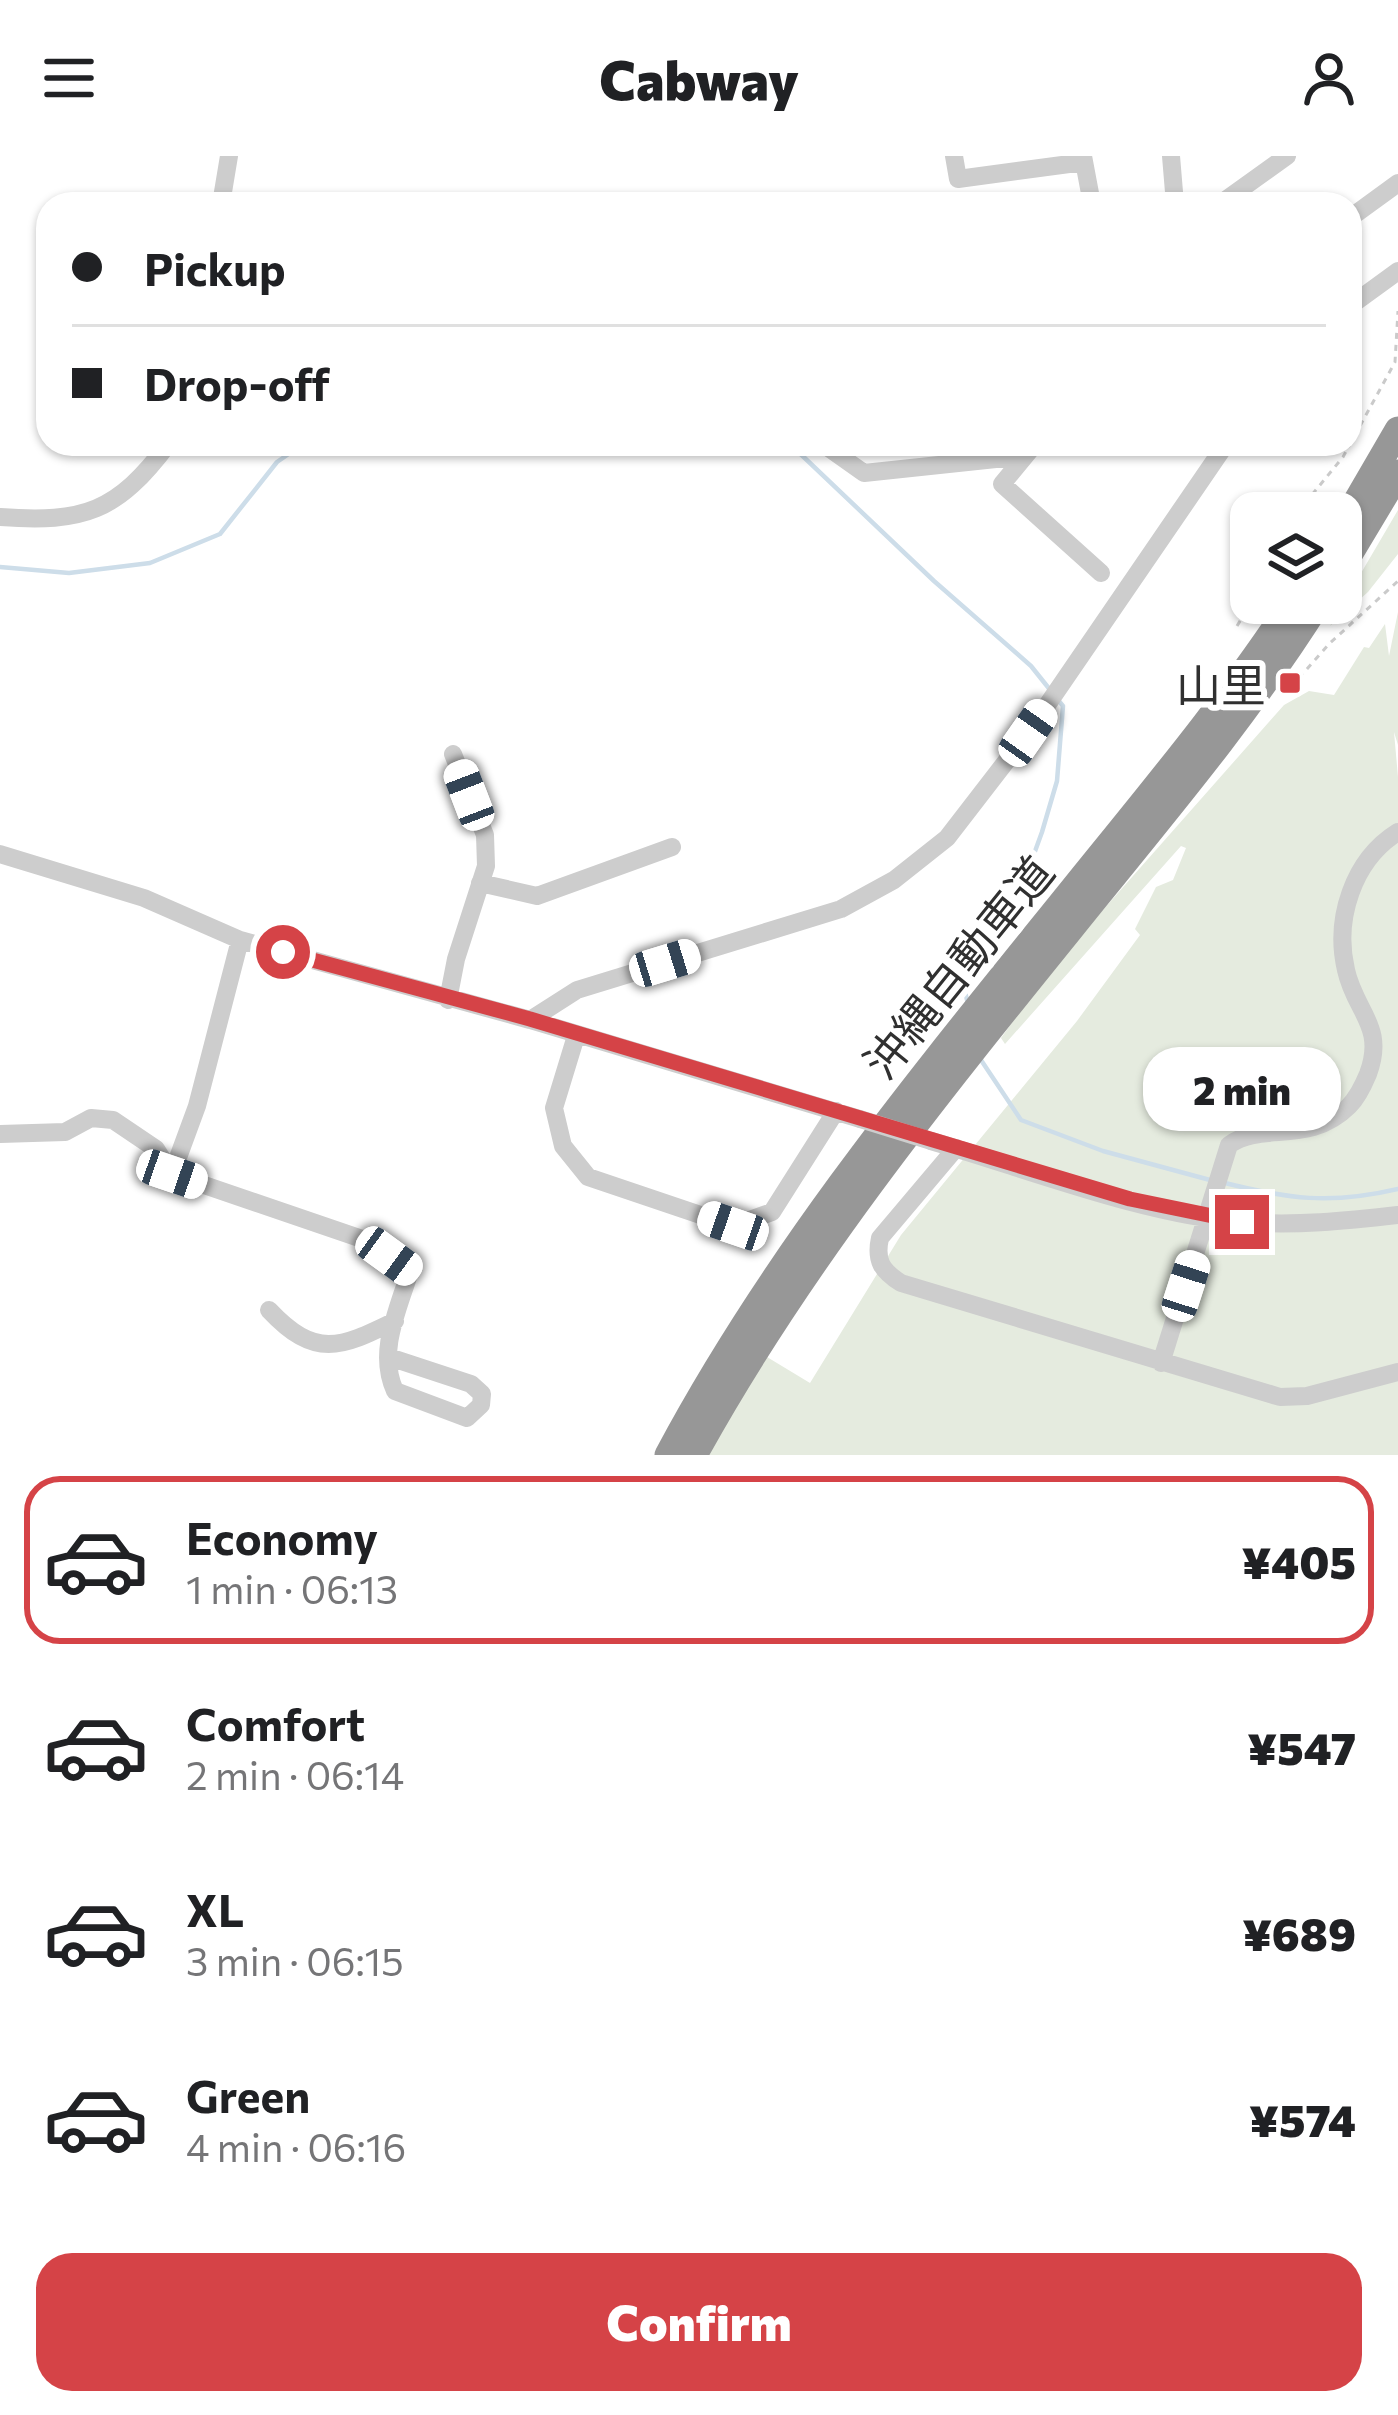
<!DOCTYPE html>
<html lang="en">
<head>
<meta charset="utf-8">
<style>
  body { margin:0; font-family:Commissioner,"Noto Sans JP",sans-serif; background:#f6f6f6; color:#202124; height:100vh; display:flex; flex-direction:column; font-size:45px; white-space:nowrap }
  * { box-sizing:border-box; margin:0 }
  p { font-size:39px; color:#757577 }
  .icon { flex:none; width:66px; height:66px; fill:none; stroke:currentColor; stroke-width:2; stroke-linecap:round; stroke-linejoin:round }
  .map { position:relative; height:1299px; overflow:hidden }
  .panel { display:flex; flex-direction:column; background:#fff; flex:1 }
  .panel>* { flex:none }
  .banner { position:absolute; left:36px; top:36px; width:1326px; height:264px; border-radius:36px; box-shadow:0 3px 9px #0004; display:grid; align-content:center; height:264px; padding:0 36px; background:#fff }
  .fabs { position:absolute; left:1230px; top:336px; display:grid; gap:24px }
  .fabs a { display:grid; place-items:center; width:132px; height:132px; border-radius:24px; background:#fff; box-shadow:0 3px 9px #0004; font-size:60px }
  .end { position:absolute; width:54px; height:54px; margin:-27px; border:15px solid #d54347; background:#fff; box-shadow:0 0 0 6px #fff }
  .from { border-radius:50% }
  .bubble { position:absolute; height:84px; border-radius:36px; background:#fff; box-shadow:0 3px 9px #0004; font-size:39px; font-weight:800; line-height:84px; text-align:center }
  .car { position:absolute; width:36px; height:72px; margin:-36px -18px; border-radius:15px; box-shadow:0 0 9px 3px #0007; background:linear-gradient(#fff 24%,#345 0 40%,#fff 0 76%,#345 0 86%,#fff 0) }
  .banner b { display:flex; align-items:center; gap:42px; height:114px; font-size:45px }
  .banner b+b { border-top:3px solid #e0e0e0 }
  .banner i { width:30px; height:30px; background:#202124 }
  ul { padding:21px 0 0; list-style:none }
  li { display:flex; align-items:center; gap:36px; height:168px; margin:0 24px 18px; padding:0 12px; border:6px solid transparent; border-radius:36px }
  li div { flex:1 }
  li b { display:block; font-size:45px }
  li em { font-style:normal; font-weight:800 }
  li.selected { border-color:#d54347 }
  li>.icon { width:108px; height:108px; stroke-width:1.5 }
  .button { display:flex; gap:24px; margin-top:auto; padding:24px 36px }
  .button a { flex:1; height:138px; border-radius:36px; background:#d54347; color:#fff; font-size:48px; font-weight:800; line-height:138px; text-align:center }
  header { display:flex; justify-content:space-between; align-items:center; height:156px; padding:0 36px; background:#fff; font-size:54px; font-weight:800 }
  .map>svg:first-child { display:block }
  .green { fill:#e5ebdf }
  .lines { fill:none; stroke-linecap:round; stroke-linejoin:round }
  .stream { stroke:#cddde9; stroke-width:4.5 }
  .path { stroke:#cacaca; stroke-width:3; stroke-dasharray:6 6; stroke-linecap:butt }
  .minor { stroke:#cdcdcd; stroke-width:18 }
  .highway { stroke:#979797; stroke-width:27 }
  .minor-bridge { stroke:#cdcdcd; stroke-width:18 }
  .route { stroke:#d54347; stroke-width:15 }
  .poi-dot { fill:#d54347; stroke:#fff; stroke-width:4.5 }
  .labels { text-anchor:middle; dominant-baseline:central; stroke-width:12; stroke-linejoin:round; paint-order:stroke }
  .poi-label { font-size:45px; fill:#303030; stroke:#fff; text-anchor:end }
  .street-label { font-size:45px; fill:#303030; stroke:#fff }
</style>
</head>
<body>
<header><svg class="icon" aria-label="menu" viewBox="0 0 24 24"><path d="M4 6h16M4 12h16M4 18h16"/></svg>Cabway<svg class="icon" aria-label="person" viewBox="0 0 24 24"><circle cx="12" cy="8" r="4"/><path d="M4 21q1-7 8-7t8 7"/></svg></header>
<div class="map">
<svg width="1398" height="1299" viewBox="0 0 1398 1299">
  <rect width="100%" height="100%" fill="#fff"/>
  <path class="green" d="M1398 354V398L1368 436 1330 470Z
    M1398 456V589L1394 576 1398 621V1299H706L767 1201 810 1227 901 1079 1077 865 1140 779 1135 773 1156 731 1173 724 1186 692 1181 690 1005 888 1001 882 1049 815 1284 549 1309 535 1334 539 1364 491 1369 492 1385 468 1389 500Z"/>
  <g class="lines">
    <path class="stream" d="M790 288 934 425 1031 510 1051 535
      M0 411 69 417 150 407 220 378 277 306 303 288
      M967 844 963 827 1014 753 1042 676 1057 625 1063 550 1058 544
      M981 904 1021 964 1103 995 1210 1024
      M1221 1026C1288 1043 1330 1049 1398 1033"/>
    <path class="path" d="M1297 357 1343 301 1395 206 1398 155
      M1237 470 1251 447
      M1299 522 1329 488 1398 425"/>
    <path class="minor" d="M954 0 958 23 1084 6
      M1083 0 1092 48
      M1171 0 1175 48
      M221 48 229 0
      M1220 48 1287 0
      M1350 62 1398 27
      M1350 150 1398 115
      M823 288 864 317 1024 300
      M1035 288 1002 328 1101 417
      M0 361C84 367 117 356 168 288
      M0 698 144 742 240 784 530 864 860 963
      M480 727 537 740 672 691
      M448 844 456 803 486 710 485 679 453 598
      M530 864 577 834 841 753 894 724 947 682 1028 577 1226 288
      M576 880 554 952 563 990 588 1021 733 1070 772 1056 836 955
      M0 978 65 976 91 962 113 964 156 993 172 1018 368 1085 410 1115C398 1154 377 1196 395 1235L467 1262 481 1249 482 1238 471 1228 392 1202
      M931 985C1025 1012 1147 1060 1242 1066 1294 1070 1347 1065 1398 1059
      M956 992 880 1082C875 1105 882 1115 901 1127L1280 1241 1307 1240 1398 1216
      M172 1018 197 950 240 784
      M269 1154C315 1203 340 1192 395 1165
      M1161 1207 1229 989C1263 965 1309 990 1349 950 1358 941 1363 930 1368 918 1386 870 1355 856 1346 814 1334 763 1353 704 1398 676"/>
    <path class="highway" d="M1341 372 1398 274
      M1341 412 1398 317
      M668 1299C780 1089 933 907 1082 722 1154 633 1229 543 1292 447
      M694 1299C804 1099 950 922 1093 745 1171 649 1252 552 1318 447"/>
    <path class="minor-bridge" d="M860 963 931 985"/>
  </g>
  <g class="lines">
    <path class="route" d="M283 796 530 863 1130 1043 1242 1066"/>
  </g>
  <rect class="poi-dot" x="1278" y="515" width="24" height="24" rx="6"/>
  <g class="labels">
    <g class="poi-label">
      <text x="1266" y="527">山里</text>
    </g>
    <g class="street-label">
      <text transform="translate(957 810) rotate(-51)">沖縄自動車道</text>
    </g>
  </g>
</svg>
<div class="fabs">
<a><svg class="icon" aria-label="layers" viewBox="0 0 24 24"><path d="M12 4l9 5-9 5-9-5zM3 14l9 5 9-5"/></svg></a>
</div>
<i class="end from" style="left:283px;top:796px"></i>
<i class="end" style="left:1242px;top:1066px"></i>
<div class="bubble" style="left:1143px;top:891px;width:198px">2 min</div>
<i class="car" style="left:1028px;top:577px;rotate:35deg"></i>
<i class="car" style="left:469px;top:639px;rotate:339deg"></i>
<i class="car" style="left:665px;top:807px;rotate:73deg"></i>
<i class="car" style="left:172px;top:1018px;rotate:109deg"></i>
<i class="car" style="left:733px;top:1070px;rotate:289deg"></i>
<i class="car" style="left:389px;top:1100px;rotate:126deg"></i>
<i class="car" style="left:1186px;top:1130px;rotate:18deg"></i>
<div class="banner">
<b><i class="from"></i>Pickup</b>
<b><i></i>Drop-off</b>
</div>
</div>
<section class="panel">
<ul>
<li class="selected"><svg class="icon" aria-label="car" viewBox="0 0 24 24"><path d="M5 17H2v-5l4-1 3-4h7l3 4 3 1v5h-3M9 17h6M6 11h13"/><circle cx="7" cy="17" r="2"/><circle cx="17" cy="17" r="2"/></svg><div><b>Economy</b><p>1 min · 06:13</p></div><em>¥405</em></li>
<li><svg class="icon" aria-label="car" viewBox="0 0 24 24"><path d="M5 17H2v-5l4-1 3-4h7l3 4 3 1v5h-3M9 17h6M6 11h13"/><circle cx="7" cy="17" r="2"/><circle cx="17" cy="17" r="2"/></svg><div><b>Comfort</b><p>2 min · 06:14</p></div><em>¥547</em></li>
<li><svg class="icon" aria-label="car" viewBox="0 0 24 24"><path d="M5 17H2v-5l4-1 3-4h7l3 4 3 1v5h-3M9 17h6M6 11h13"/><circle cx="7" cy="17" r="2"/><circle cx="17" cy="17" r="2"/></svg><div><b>XL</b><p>3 min · 06:15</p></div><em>¥689</em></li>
<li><svg class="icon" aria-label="car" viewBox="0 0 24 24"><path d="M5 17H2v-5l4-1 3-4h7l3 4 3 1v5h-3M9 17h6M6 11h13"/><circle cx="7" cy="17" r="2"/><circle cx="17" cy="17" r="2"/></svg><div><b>Green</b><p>4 min · 06:16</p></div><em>¥574</em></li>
</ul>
<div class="button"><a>Confirm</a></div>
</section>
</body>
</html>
